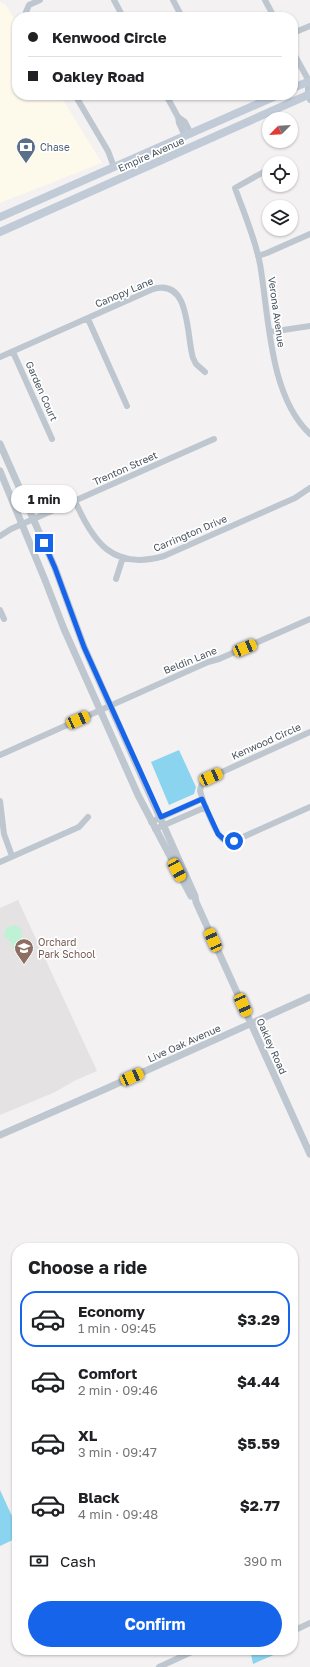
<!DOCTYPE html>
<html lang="en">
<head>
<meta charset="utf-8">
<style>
  body { margin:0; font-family:"Golos Text",sans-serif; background:#f2f2f2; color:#202124; height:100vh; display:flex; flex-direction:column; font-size:15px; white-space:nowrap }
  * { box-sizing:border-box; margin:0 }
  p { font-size:13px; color:#757577 }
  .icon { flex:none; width:22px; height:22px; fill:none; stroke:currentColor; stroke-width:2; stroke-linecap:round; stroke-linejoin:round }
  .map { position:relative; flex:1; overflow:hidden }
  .side { position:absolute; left:12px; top:1243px; width:286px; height:412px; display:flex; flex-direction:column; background:#fff; border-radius:16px; box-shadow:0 1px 3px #0004 }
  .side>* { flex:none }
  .hud { position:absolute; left:12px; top:12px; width:286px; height:88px; border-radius:16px; box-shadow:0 1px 3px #0004; display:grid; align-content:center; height:88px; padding:0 16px; background:#fff }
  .needle { width:26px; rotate:246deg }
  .controls { position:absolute; left:262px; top:112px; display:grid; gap:8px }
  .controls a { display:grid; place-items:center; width:36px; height:36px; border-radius:50%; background:#fff; box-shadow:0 1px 3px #0004; font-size:20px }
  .end { position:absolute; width:18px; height:18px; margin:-9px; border:5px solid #1564e9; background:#fff; box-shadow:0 0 0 2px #fff }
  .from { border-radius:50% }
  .bubble { position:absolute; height:28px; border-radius:14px; background:#fff; box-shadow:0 1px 3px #0004; font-size:13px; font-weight:700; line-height:28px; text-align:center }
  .car { position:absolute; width:12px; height:24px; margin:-12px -6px; border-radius:5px; box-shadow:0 0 3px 1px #0007; background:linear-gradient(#f5c518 24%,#345 0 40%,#f5c518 0 76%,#345 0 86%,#f5c518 0) }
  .hud b { display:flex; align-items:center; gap:14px; height:38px; font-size:15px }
  .hud b+b { border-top:1px solid #e0e0e0 }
  .hud i { width:10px; height:10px; background:#202124 }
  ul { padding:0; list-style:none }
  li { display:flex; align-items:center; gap:12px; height:56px; margin:0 8px 6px; padding:0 8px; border:2px solid transparent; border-radius:16px }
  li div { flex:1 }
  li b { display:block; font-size:15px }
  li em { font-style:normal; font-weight:700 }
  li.selected { border-color:#1564e9 }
  li>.icon { width:36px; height:36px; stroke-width:1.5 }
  h2 { padding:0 16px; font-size:18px; line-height:48px }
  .pay { display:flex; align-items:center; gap:10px; height:44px; padding:0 16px; font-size:15px }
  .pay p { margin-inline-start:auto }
  .cta { display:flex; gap:8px; margin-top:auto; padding:8px 16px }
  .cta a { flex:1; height:46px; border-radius:24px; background:#1564e9; color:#fff; font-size:16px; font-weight:700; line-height:46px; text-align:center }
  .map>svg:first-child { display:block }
  .commercial { fill:#fdf9eb }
  .education { fill:#e4e2e3 }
  .green { fill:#bff1d6 }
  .water { fill:#8bd4ef }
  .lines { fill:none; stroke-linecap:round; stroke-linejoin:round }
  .minor { stroke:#bec7d0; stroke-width:6 }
  .tertiary { stroke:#bec7d0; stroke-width:7 }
  .secondary { stroke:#c1cbd8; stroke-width:8 }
  .route { stroke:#1564e9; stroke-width:5 }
  .labels { text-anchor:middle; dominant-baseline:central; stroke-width:3.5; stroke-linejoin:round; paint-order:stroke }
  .service-label { font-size:10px; fill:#4e5e75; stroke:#fff; text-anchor:start }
  .street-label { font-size:10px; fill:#48535f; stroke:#fff }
  .education-label { font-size:10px; fill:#785e54; stroke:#fff; text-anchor:start }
</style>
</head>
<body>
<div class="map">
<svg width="310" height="1667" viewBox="0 0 310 1667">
  <rect width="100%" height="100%" fill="#f3f1f1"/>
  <path class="commercial" d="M0 2 6 5 17 23V95H60L102 163 0 203Z"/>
  <path class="education" d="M18 900 97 1071 76 1080 53 1093 0 1115V908Z"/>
  <path class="green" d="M14 925C22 927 21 931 22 937 22 940 23 941 24 944L19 949 13 948 11 942 4 937 6 928Z"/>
  <path class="water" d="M179 750 196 787 194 794 169 805 151 762Z
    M0 1490 17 1527V1538L0 1546Z
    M261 1650H285L253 1664 251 1654Z"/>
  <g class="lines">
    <path class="minor" d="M114 0 123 17
      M173 0 182 17
      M265 0 274 17
      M28 17 26 12 29 5 40 0
      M293 33 310 26
      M293 52 310 83
      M308 82V95L310 100
      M75 95 108 151 114 167
      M166 95 178 117 185 122 191 134
      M178 117 179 123 185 136
      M269 169 235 188C244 213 255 238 260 264 269 316 269 396 310 434
      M258 256 267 253 310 234
      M88 319 127 406
      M270 332 310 326
      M13 352 52 439
      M0 357 153 289C191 278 186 335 193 358L196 364 205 372
      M75 501C93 542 113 571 164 556L295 498 310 488
      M0 536 11 529 214 439
      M116 579 123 557
      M0 610 4 619
      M310 732 211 777C204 781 201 783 200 791 203 801 216 836 224 840 227 842 231 841 234 841L310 807
      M0 755 208 662 219 659 310 619
      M0 801 4 834 12 856
      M151 822 202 799
      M155 829 206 807
      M0 862 79 827 88 817
      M293 1631 310 1623
      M242 1650 243 1652 248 1650
      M159 1667 196 1650"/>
    <path class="tertiary" d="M0 444 55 568 84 647 195 896 196 902 310 1154
      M0 471 45 580 64 629 138 795 191 896
      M0 1135 103 1090 310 997"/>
    <path class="secondary" d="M293 88 310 81
      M0 217 278 95
      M0 232 310 94"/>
  </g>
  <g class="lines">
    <path class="route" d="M44 543 55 568 84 647 161 817 202 799 218 834 225 840 234 841"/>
  </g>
  <defs>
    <symbol id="bank-pin" viewBox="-11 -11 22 30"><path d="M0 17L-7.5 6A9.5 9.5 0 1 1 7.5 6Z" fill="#5c6f8a" stroke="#fff"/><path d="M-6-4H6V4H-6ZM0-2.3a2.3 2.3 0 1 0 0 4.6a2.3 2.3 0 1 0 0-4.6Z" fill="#fff"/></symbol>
    <symbol id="school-pin" viewBox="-11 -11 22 30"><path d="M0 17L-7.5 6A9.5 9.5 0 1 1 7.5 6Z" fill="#8d6e63" stroke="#fff"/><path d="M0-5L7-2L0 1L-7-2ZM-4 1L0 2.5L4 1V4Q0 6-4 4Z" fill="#fff"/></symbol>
  </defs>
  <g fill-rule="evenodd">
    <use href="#bank-pin" x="15" y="136" width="22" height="30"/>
    <use href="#school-pin" x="13" y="937" width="22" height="30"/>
  </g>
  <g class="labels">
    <g class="service-label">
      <text x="40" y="147">Chase</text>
    </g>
    <g class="street-label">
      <text transform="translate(151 154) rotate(-24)">Empire Avenue</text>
      <text transform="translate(124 292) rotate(-23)">Canopy Lane</text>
      <text transform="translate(277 312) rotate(82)">Verona Avenue</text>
      <text transform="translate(42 391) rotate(66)">Garden Court</text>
      <text transform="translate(125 468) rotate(-24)">Trenton Street</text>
      <text transform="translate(190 533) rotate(-23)">Carrington Drive</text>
      <text transform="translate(190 660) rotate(-22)">Beldin Lane</text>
      <text transform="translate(266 741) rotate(-24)">Kenwood Circle</text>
      <text transform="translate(184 1043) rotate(-24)">Live Oak Avenue</text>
      <text transform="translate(272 1046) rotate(66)">Oakley Road</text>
    </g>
    <g class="education-label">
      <text x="38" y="942">Orchard<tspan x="38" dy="12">Park School</tspan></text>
    </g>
  </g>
</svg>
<div class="controls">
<a><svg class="needle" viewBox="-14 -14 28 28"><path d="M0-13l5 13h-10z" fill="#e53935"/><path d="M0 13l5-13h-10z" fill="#757577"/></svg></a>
<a><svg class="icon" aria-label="locate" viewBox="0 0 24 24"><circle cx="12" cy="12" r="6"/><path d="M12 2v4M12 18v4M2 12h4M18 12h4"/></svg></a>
<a><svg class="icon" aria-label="layers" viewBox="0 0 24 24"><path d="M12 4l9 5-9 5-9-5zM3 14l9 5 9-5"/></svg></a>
</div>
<i class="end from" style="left:234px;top:841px"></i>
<i class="end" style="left:44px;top:543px"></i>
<div class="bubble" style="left:11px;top:485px;width:66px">1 min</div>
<i class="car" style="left:245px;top:648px;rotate:67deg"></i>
<i class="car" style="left:78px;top:720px;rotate:66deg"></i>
<i class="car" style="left:211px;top:777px;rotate:66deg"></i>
<i class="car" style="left:177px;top:870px;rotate:152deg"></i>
<i class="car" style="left:213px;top:940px;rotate:336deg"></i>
<i class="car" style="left:243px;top:1005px;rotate:156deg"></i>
<i class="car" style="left:132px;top:1077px;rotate:66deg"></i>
<div class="hud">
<b><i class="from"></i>Kenwood Circle</b>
<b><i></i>Oakley Road</b>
</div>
<section class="side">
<h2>Choose a ride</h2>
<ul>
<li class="selected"><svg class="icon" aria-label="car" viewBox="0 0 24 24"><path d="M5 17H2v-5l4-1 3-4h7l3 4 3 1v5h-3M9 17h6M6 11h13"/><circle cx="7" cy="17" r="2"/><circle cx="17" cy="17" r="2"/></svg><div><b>Economy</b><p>1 min · 09:45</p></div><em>$3.29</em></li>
<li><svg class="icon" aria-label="car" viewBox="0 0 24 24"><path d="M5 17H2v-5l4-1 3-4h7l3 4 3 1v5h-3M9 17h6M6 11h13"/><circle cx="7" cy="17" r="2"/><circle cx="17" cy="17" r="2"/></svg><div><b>Comfort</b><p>2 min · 09:46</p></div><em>$4.44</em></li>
<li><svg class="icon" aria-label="car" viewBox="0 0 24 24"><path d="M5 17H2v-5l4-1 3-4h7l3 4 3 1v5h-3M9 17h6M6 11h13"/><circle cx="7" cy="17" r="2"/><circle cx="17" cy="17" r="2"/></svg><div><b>XL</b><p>3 min · 09:47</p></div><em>$5.59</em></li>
<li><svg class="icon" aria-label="car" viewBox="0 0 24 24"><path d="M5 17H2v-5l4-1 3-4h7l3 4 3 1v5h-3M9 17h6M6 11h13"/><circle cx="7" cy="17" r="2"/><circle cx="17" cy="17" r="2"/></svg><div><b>Black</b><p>4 min · 09:48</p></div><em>$2.77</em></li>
</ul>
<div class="pay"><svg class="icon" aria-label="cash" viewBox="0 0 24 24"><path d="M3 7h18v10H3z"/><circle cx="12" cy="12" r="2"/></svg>Cash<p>390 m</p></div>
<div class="cta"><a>Confirm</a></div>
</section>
</div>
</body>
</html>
